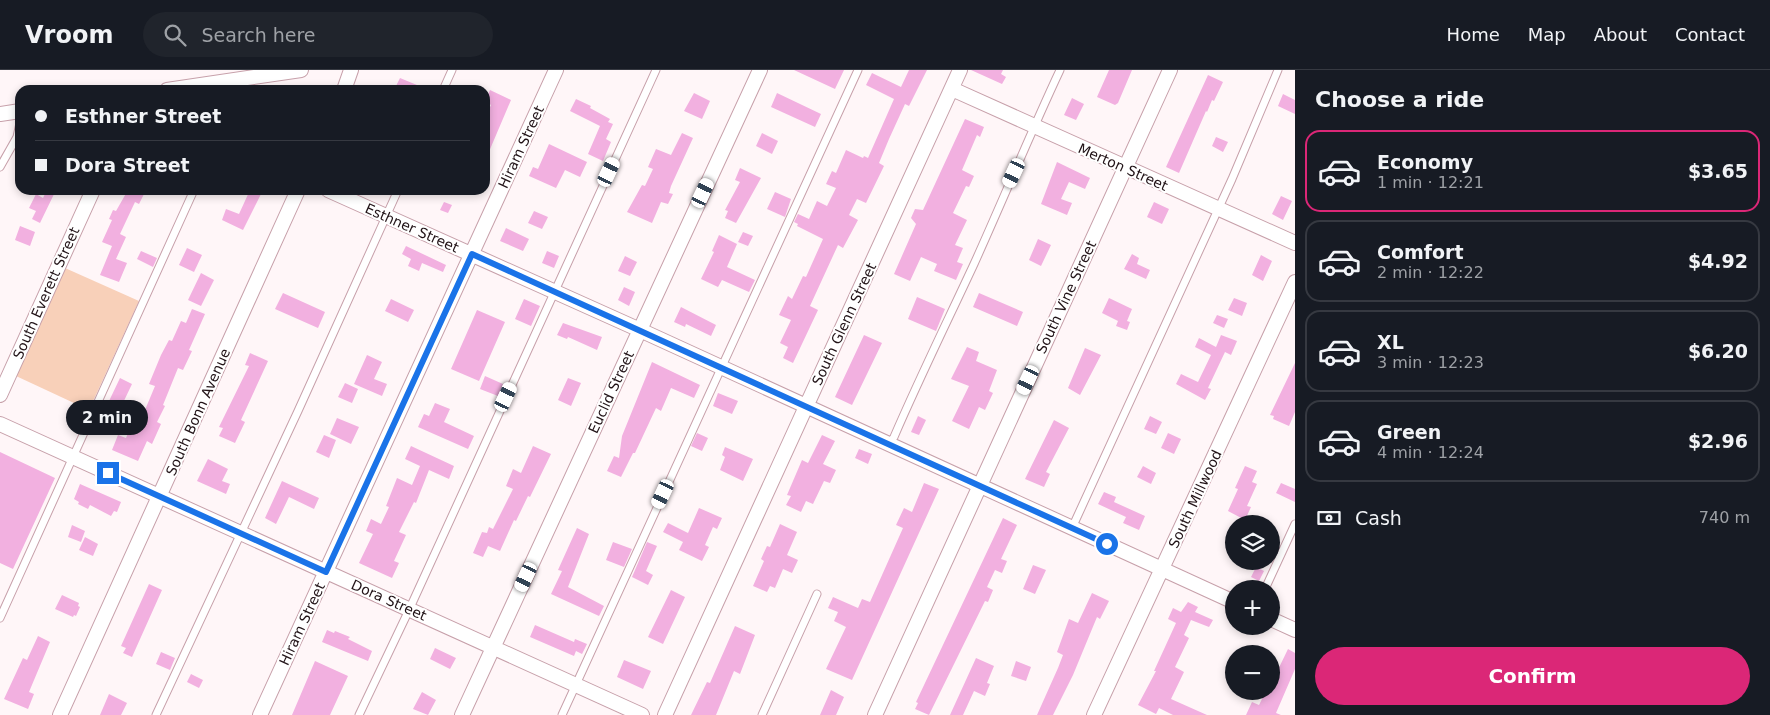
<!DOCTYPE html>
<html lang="en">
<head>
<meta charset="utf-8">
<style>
  body { margin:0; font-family:"DejaVu Sans",sans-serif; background:#20242c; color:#f1f3f6; height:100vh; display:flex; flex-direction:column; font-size:19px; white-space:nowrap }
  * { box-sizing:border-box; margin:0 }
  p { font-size:16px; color:#9ea1a6 }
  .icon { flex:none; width:28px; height:28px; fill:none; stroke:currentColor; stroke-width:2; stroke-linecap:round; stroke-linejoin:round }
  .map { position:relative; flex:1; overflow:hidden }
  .drawer { display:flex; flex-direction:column; background:#171b24; width:475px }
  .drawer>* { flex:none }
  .guide { position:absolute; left:15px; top:15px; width:475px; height:110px; border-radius:15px; box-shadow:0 2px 8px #0003; display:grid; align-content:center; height:110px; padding:0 20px; background:#171b24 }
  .buttons { position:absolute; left:1225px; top:445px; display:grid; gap:10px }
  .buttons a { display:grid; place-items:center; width:55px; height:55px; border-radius:50%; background:#171b24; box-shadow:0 2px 8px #0003; font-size:25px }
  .end { position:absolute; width:22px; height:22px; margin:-11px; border:6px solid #1a73e8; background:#fff; box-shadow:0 0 0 2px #fff }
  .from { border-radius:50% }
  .bubble { position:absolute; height:35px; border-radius:18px; background:#171b24; box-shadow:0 2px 8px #0003; font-size:16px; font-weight:700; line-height:35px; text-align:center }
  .car { position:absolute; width:15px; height:30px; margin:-15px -8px; border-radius:6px; box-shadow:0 0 4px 1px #0007; background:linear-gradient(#fff 24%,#345 0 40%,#fff 0 76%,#345 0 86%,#fff 0) }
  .guide b { display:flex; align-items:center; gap:18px; height:48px; font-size:19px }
  .guide b+b { border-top:1px solid #363941 }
  .guide i { width:12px; height:12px; background:#f1f3f6 }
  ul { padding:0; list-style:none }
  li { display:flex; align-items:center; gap:15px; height:82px; margin:0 10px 8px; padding:0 10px; border:2px solid #363941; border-radius:15px }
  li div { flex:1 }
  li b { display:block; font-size:19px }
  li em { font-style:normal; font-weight:700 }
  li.selected { border-color:#db2777 }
  li>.icon { width:45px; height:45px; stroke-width:1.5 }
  h2 { padding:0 20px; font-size:22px; line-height:60px }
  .pay { display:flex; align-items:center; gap:12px; height:55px; padding:0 20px; font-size:19px }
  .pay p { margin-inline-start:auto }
  .cta { display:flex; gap:10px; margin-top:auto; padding:10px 20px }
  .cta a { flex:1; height:58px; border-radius:30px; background:#db2777; color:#fff; font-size:20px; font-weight:700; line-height:58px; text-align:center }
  header { display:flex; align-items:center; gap:30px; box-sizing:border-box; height:70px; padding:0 25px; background:#171b24; border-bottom:1px solid #363941 }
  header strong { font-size:24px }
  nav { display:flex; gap:28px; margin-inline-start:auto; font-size:18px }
  .search { width:350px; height:45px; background:#20242c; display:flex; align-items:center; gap:12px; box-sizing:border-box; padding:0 18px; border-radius:28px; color:#9ea1a6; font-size:19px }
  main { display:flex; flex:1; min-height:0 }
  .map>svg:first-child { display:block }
  .green { fill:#f8d0b9 }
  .building { fill:#f2b0e0 }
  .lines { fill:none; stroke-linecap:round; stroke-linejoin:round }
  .lane-casing { stroke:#c7a0aa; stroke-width:9 }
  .street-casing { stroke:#c7a0aa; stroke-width:16 }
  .lane { stroke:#fff; stroke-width:7 }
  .street { stroke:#fff; stroke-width:14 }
  .route { stroke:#1a73e8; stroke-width:6 }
  .labels { text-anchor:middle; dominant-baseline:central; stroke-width:4; stroke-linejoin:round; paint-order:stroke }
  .street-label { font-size:14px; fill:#211317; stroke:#fff }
</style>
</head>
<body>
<header>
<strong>Vroom</strong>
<div class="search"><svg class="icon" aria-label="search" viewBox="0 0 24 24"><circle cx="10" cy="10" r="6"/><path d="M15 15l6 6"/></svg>Search here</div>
<nav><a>Home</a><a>Map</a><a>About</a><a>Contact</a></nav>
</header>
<main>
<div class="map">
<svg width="1295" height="645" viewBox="0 0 1295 645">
  <rect width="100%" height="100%" fill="#fff6f8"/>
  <path class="green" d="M65 198 139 231 89 340 16 306Z"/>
  <path class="building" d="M794 0H844L835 19Z
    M909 0H927L909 36 905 34 889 69 879 93 884 96 866 133 857 129 849 145 858 150 843 178 838 175 810 236 818 240 793 293 783 288 788 277 780 273 791 250 779 245 788 226 792 229 803 206 806 207 823 169 797 156 798 154 794 152 798 144 809 149 817 131 827 136 836 118 826 114 832 101 836 103 846 80 863 88 864 86 868 88 894 29 866 15 872 3 901 17Z
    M971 0H1003L1001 4 1006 7 1002 14Z
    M1109 0H1132L1118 33 1115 35 1097 27Z
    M1208 5 1223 12 1214 31 1212 30 1207 42 1206 41 1179 103 1166 97Z
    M400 8 429 20H394Z
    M490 20 511 30 485 91V48L491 35 485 31Z
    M694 23 710 31 702 49 684 41Z
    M777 23 821 44 815 57 771 37Z
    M1283 24 1295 30V44L1278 36Z
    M1072 28 1084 34 1076 50 1064 45Z
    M576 29 591 36 590 38 610 49 608 52 613 54 606 69 611 72 603 91 588 84 600 56 570 41Z
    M965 49 984 57 980 67 977 65 962 100 974 106 969 117 966 116 953 143 967 150 955 175 963 178 957 192 963 194 956 210 934 201 937 194 921 187 910 211 894 204 916 154 911 148 915 139 923 140Z
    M682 63 693 68 671 116 669 123 673 124 668 134 661 132 652 153 627 142 642 115 645 116 653 99 648 97 656 79 671 85Z
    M762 63 778 71 772 84 756 76Z
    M1216 67 1228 72 1223 82 1212 76Z
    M549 74 587 92 580 107 565 100 556 118 529 106 533 97 538 99Z
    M1057 92 1090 108 1085 119 1069 112 1061 129 1072 133 1067 145 1041 134Z
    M740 98 761 108 736 153 725 148 728 141 725 140 740 112 735 110Z
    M47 120H56L40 153 32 149 36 141 29 138 36 124 43 128Z
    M128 120H146L139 134 135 132 120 164 126 167 116 189 127 193 119 212 100 205 112 176 102 172 112 150 109 149 113 140 116 141Z
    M250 120 261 124 243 160 222 150 226 139 239 144Z
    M775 122 791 129 785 147 767 139Z
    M1281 126 1292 131 1283 150 1272 144Z
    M444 132 452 135 448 143 440 140Z
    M1154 132 1169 139 1162 154 1147 147Z
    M534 141 548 147 542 159 528 153Z
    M20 156 35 162 30 176 15 170Z
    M506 158 529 169 523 181 500 171Z
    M743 162 753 166 748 176 738 172Z
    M719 165 737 174 727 197 755 210 749 222 722 210 718 217 701 209 714 182 712 181Z
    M1038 169 1051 175 1041 196 1029 190Z
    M406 176 446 195 443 202 422 193 419 201 408 196 411 189 402 184Z
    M187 178 202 185 194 202 179 195Z
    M141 181 157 188 153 197 137 189Z
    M547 181 559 186 554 198 542 193Z
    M1132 184 1139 188 1137 194 1150 200 1146 209 1124 199Z
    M1261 185 1272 191 1263 211 1252 205Z
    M625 186 637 192 630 206 618 201Z
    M201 203 214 210 201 236 188 230Z
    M624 217 635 222 629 236 618 230Z
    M283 223 325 242 318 258 275 239Z
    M979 223 1023 242 1017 256 973 237Z
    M917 227 945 239 936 261 908 249Z
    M1109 228 1132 239 1127 251 1130 252 1127 260 1116 256 1118 251 1102 243Z
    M1234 228 1247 233 1242 246 1228 240Z
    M391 229 414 240 408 252 385 241Z
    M524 229 540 236 531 256 515 249Z
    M681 237 716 255 711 266 686 254 685 257 674 252Z
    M192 239 205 244 189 280 192 281 183 300 178 298 163 335 165 336 157 352 161 354 152 374 147 371 138 391 112 380 118 365 126 368 134 349 140 352 155 316 149 314 161 285 169 270 172 271 181 251 186 253Z
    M477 240 505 252 479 311 451 299Z
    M1217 245 1228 249 1224 258 1213 253Z
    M563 253 602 267 597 280 568 267 567 269 557 265Z
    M864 265 882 273 852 335 835 327Z
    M1221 265 1237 271 1231 285 1225 282 1208 318 1211 319 1205 330 1176 314 1181 304 1198 312 1211 285 1195 277 1199 268 1216 277Z
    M967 277 979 282 976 291 997 300 989 321 993 323 985 340 979 337 969 359 952 351 969 316 951 309Z
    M1085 278 1101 285 1080 325 1068 318Z
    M250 283 268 291 241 350 245 352 235 373 219 366 223 358 219 357 249 296 245 295Z
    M367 285 382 292 374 309 387 314 382 326 354 314Z
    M652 292 700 315 694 328 671 318 661 341 656 338 635 383H633L621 407 607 401 614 386 619 388 622 366Z
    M1295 293V342L1289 356 1273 349 1274 346 1270 345Z
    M485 306 503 314 498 326 480 319Z
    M120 308 132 314 112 356 100 350Z
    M568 308 581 313 571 336 558 330Z
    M345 313 358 319 352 333 338 327Z
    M718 323 738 331 732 344 713 336Z
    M435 333 450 339 444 352 474 366 468 379 418 357 424 344 429 346Z
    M918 346 926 350 919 365 911 362Z
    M1150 346 1162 352 1156 364 1144 359Z
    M337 348 359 357 351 374 330 364Z
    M1054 350 1069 358 1046 402 1050 404 1044 417 1025 409Z
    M697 363 708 368 702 381 691 376Z
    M1168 363 1181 369 1174 384 1161 378Z
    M324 365 336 370 329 388 316 382Z
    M822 365 835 371 823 394 836 400 830 413 824 411 813 434 806 431 801 442 786 435 791 426 787 425 802 390 808 393Z
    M411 376 454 396 449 409 429 400 416 433 414 432 399 462 406 465 394 491 399 493 392 508 359 493 373 464 366 461 371 449 381 454 389 437 386 436 397 408 412 415 420 396 405 389Z
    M533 376 551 384 530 427 528 426 516 451 514 450 500 481 488 476 483 487 473 483 482 462 487 463 489 457 493 459 513 419 506 416 513 399 521 403Z
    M725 377 753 389 743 411 720 400 725 387 722 385Z
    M859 379 872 384 868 394 855 388Z
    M0 382 55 408 13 499 0 493Z
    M208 389 228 399 222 411 230 414 226 424 197 411Z
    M1143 396 1156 403 1151 414 1137 407Z
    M1245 396 1257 401 1252 412 1257 414 1247 436 1251 437 1245 450 1228 441 1238 419 1235 418Z
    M282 411 319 428 314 439 289 427 276 454 265 448Z
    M924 413 939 419 852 610 826 599 846 557 834 551 838 542 828 538 833 527 858 538 862 529 870 532 903 458 896 455 904 438 912 442Z
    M1281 413 1295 419V432L1276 423Z
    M80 414 121 432 117 442 114 441 111 446 90 435 88 439 78 434 79 432 74 429Z
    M1104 422 1116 427 1114 432 1145 446 1139 460 1123 453 1126 447 1098 434Z
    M699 438 722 448 717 459 713 457 705 475 709 477 702 491 679 480 683 472 663 462 668 453 688 463Z
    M1003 448 1017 455 1001 489 1007 491 1002 503 995 500 987 517 993 520 988 532 985 531 929 645 915 639 918 633 916 632Z
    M780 454 797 462 787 485 798 490 792 503 783 499 775 518 770 516 767 522 753 516 764 491 761 489 767 476 770 477Z
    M72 455 85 461 81 472 68 467Z
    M577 458 589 464 568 517 604 536 599 546 551 524 562 501 558 500Z
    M85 467 98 474 93 486 79 480Z
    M613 472 632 479 624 497 606 490Z
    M647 472 657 476 646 501 653 505 648 515 632 507Z
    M1033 495 1046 500 1035 524 1023 519Z
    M1256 497 1264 501 1259 511 1251 507Z
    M149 514 162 520 132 587 123 583 126 578 121 576Z
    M671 520 685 527 663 574 648 567Z
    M1092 523 1109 531 1100 549 1097 547 1073 605 1053 645H1037L1058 598 1063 585 1057 582 1069 549 1078 553Z
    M62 525 79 533 78 536 80 537 76 546 74 545 73 547 55 539Z
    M1188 532 1198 537 1195 542 1213 550 1209 557 1191 550 1184 565 1189 568 1175 597 1184 602 1171 629 1207 645H1173L1159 638 1156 644 1138 635 1156 601H1154L1176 553 1168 549 1173 538 1181 542Z
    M535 555 574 572 575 569 587 574 582 584 576 581 574 586 530 567Z
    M735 556 755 565 740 604 734 601 716 645H691L707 612 710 613Z
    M327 560 334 563 335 561 350 567 348 569 372 581 368 591 322 572Z
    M38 566 50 572 29 622 34 624 28 639 4 629 23 588 27 590Z
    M435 578 456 588 450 599 430 589Z
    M1288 579 1295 583V599L1276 643 1281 645H1246L1252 632 1259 635 1266 621H1271V606L1274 608Z
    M161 582 175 588 170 600 156 594Z
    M976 588 994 596 987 613 990 614 985 626 974 621 963 645H950Z
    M624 590 651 601 643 619 617 607Z
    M315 591 348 606 330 645H292Z
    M1016 591 1031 597 1026 611 1011 606Z
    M191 604 203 610 199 618 187 612Z
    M831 620 844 627 836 645H820Z
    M422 622 436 630 428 645 413 639Z
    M109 624 127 633 121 645H100Z"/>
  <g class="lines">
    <defs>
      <path id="lane" d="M443 20 452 0
        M0 97 17 67 20 53
        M889 374 894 367C919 309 947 252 974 194 1003 130 1030 64 1060 0
        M1072 458 1232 109 1278 0
        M1265 519 1295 454
        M0 548 194 120
        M156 645 298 341 398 120
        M359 645 409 540 656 0
        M562 645 858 0
        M762 645 817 524"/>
      <path id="street" d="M952 19 1295 173
        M167 20 301 0
        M344 20 351 0
        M0 44 20 41
        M328 120 640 260 1234 532
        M0 325 93 120
        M0 354 642 645
        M1271 549 1295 560
        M60 645 298 120
        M260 645 556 0
        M462 645 760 0
        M665 645 960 0
        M875 645 1170 0
        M1094 645 1295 212"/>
    </defs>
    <use href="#lane" class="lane-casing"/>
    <use href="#street" class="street-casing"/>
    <use href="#lane" class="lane"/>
    <use href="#street" class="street"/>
  </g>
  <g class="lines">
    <path class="route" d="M108 403 326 502 472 184 1107 474"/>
  </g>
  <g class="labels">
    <g class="street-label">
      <text transform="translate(521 77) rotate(-65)">Hiram Street</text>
      <text transform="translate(1123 97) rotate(24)">Merton Street</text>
      <text transform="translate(412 158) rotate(24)">Esthner Street</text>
      <text transform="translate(46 223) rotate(-66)">South Everett Street</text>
      <text transform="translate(1066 227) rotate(-65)">South Vine Street</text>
      <text transform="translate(844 254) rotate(-65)">South Glenn Street</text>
      <text transform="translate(611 322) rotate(-65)">Euclid Street</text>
      <text transform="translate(198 342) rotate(-66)">South Bonn Avenue</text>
      <text transform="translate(1195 429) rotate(-65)">South Millwood</text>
      <text transform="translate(389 530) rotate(24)">Dora Street</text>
      <text transform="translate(302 554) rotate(-65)">Hiram Street</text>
    </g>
  </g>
</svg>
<div class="buttons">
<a><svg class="icon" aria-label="layers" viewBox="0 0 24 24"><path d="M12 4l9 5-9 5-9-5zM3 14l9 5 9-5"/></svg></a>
<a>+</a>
<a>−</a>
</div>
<i class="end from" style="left:1107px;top:474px"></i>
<i class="end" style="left:108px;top:403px"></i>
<div class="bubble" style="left:66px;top:330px;width:82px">2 min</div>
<i class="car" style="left:609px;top:102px;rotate:25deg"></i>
<i class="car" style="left:1014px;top:103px;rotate:205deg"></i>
<i class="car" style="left:703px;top:123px;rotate:25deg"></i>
<i class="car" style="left:1028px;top:310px;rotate:205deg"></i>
<i class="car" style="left:506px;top:327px;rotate:25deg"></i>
<i class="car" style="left:663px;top:424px;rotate:205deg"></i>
<i class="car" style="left:526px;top:507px;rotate:205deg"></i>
<div class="guide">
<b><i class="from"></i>Esthner Street</b>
<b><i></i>Dora Street</b>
</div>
</div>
<section class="drawer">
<h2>Choose a ride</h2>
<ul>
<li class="selected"><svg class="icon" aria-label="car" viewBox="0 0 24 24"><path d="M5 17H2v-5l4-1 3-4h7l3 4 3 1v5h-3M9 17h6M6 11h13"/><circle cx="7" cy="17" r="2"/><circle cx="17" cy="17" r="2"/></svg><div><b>Economy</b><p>1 min · 12:21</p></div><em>$3.65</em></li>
<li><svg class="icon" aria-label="car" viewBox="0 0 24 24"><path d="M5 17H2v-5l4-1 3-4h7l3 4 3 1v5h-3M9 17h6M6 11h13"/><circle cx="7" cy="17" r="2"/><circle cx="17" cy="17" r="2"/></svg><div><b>Comfort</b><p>2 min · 12:22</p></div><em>$4.92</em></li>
<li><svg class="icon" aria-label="car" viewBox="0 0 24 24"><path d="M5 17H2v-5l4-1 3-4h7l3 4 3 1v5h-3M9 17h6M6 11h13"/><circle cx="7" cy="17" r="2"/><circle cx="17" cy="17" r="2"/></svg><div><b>XL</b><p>3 min · 12:23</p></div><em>$6.20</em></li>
<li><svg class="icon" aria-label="car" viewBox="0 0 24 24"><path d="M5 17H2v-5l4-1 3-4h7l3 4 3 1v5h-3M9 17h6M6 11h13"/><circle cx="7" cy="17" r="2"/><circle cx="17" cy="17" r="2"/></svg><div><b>Green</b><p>4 min · 12:24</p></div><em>$2.96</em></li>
</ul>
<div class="pay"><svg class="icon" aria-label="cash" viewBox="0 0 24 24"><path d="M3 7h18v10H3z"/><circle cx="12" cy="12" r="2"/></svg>Cash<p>740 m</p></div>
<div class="cta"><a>Confirm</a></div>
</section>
</main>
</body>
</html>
